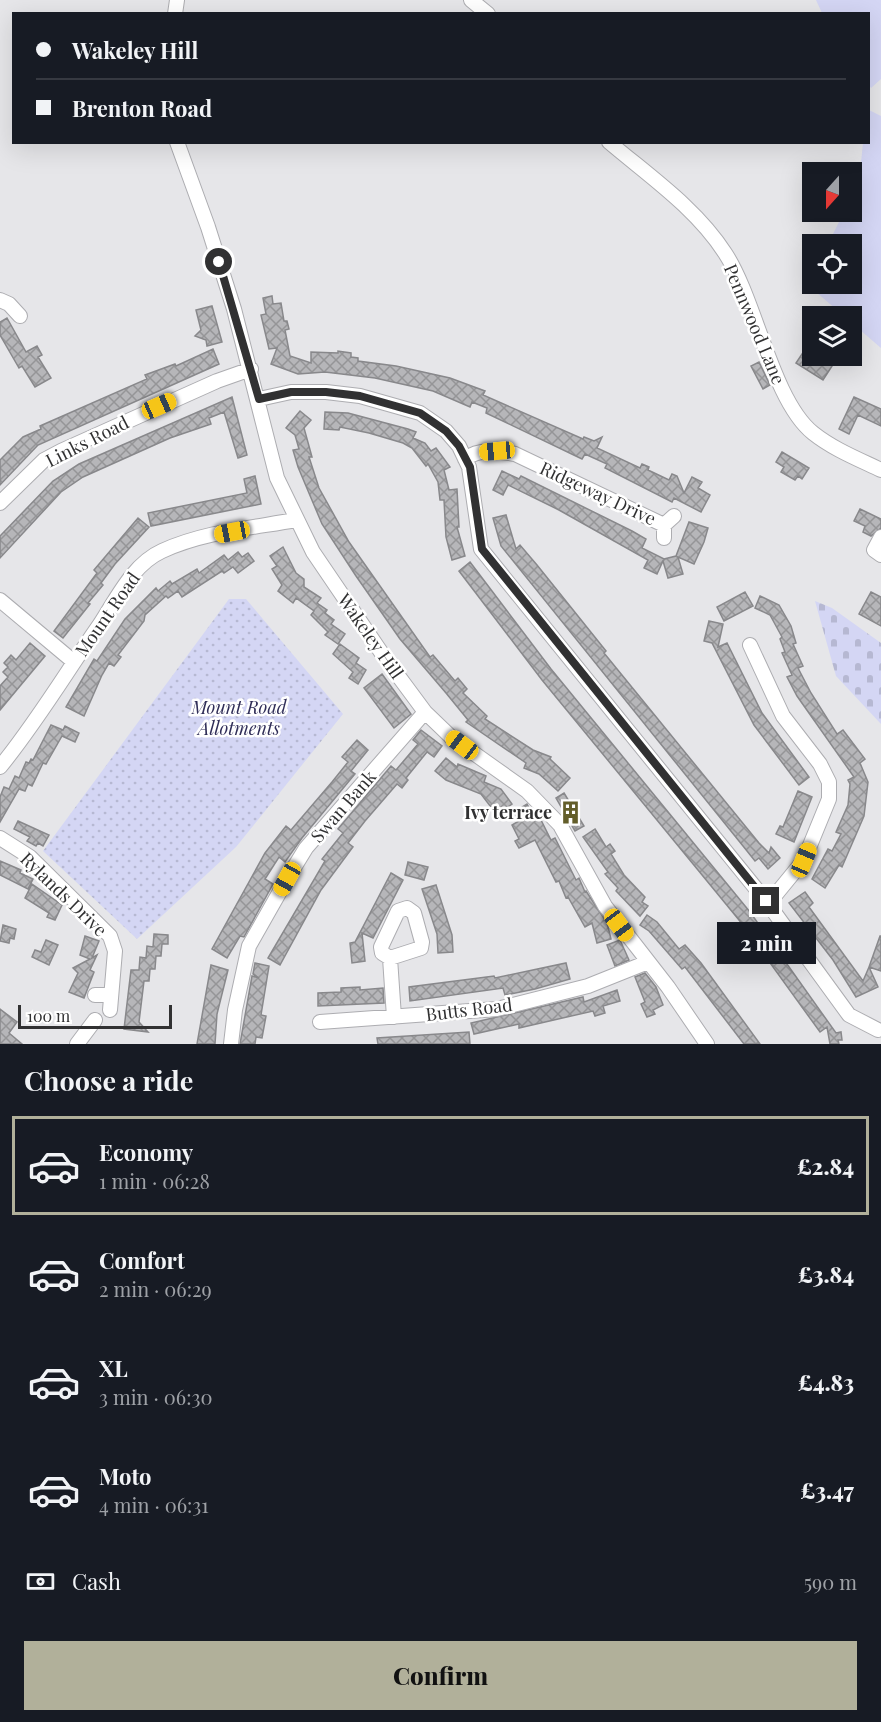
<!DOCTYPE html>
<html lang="en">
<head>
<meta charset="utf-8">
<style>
  body { margin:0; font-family:"Playfair Display",serif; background:#20242c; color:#f1f3f6; height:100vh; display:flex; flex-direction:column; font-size:22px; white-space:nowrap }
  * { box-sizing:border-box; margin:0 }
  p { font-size:20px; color:#9ea1a6 }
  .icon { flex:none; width:33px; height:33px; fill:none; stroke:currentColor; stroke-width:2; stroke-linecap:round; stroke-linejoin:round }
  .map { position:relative; height:1044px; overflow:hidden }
  .drawer { display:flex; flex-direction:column; background:#171b24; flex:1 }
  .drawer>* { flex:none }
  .hud { position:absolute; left:12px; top:12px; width:858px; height:132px; border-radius:0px; box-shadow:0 6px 24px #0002; display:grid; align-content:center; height:132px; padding:0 24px; background:#171b24 }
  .needle { width:39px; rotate:201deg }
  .tools { position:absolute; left:802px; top:162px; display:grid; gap:12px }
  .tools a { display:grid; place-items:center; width:60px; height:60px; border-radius:0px; background:#171b24; box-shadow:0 6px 24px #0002; font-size:30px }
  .scale { position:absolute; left:18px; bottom:15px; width:154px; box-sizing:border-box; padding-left:6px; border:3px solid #313132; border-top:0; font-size:16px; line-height:21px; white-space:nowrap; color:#313132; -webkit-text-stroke:4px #fff; paint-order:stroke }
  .end { position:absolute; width:27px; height:27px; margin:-14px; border:8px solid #313132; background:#fff; box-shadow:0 0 0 3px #fff }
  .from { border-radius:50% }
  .bubble { position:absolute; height:42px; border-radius:0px; background:#171b24; box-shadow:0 6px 24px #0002; font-size:20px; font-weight:800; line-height:42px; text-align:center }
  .car { position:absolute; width:18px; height:36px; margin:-18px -9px; border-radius:8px; box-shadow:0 0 4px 2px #0007; background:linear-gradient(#f5c518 24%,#345 0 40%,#f5c518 0 76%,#345 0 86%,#f5c518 0) }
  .hud b { display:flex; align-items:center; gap:21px; height:57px; font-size:22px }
  .hud b+b { border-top:2px solid #363941 }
  .hud i { width:15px; height:15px; background:#f1f3f6 }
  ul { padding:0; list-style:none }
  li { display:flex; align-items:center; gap:18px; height:99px; margin:0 12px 9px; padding:0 12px; border:3px solid transparent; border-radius:0px }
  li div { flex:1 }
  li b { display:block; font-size:22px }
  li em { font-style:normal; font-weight:800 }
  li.selected { border-color:#b1b09a }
  li>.icon { width:54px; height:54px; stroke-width:1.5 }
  h2 { padding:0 24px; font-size:27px; line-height:72px }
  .pay { display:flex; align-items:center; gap:15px; height:66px; padding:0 24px; font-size:22px }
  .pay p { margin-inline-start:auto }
  .cta { display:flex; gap:12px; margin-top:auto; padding:12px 24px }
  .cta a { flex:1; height:69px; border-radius:0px; background:#b1b09a; color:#111; font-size:24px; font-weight:800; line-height:69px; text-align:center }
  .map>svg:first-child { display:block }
  .green { fill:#d4d6f4 }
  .cemetery { fill:url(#cemetery-stones) }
  .garden { fill:url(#garden-dots) }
  .building { fill:url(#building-cross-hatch); stroke:#88888b; stroke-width:1.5 }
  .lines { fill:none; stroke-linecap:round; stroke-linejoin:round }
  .minor-casing { stroke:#adadb1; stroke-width:16 }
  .minor { stroke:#fff; stroke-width:14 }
  .route { stroke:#313132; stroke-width:8 }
  .labels { text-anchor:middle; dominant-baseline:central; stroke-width:5; stroke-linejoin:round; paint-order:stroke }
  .street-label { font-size:18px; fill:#313132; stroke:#fff }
  .park-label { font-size:18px; font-style:italic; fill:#302e58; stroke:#fff }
  .poi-label { font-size:18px; font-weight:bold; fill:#313132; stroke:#fff; text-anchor:end }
</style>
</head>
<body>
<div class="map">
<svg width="881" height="1044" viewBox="0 0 881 1044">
  <defs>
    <pattern id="cemetery-stones" width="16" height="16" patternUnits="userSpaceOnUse" patternTransform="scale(1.5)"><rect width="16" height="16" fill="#d4d6f4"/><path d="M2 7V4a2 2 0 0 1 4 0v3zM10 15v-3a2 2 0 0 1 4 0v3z" fill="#b6b8d2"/></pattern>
    <pattern id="garden-dots" width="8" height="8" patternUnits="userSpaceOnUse" patternTransform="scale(1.5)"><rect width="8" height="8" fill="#d4d6f4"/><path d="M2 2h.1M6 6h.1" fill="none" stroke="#b6b8d2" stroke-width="1.8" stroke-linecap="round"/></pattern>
    <pattern id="building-cross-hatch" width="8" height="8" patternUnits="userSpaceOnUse" patternTransform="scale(1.5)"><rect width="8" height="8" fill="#b6b6b9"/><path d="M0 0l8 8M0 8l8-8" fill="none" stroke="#959597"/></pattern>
  </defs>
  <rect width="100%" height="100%" fill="#e6e6e9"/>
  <path class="green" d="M816 0H881V79L871 88 868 83V14L822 13Z
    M869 110 881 116V348L852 323V316H844L809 286 813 278V284H852V244H828L844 212H852V194L859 182 863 143 868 142Z"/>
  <path class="cemetery" d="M815 601 832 608 881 643V724L836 676Z"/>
  <path class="garden" d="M229 599H246L343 714 236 847 137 939 43 851Z"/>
  <path class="building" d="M272 296 273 304 281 303 284 321H287L289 329 285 330 290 356 311 363V352L338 353V351L351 353V357L358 358V361L396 366 450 378 485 391 483 395 583 439 584 437 594 441 602 437 597 448 640 468 642 464 649 467 648 470 669 480 672 474 677 476 684 493 692 477 702 482 698 488 710 495 701 512 674 498 672 502 605 468 607 464 585 454 582 459 486 413 487 408 472 402 470 407 433 391 375 378 325 372 298 374 271 364 277 348 269 349 261 315 266 314 263 298Z
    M212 306 222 342 207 346 206 340 195 336 201 330 196 310Z
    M7 318 26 352 37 346 42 355 38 357 51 378 35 387 22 366 19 368 0 335V322Z
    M213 349 219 364 38 445 0 485V460L23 437 41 429 40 426 49 422 147 379 145 375 175 364 176 366Z
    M804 351 817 359 823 356 834 363 823 380 796 363Z
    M759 362 770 385 763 389 751 366Z
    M232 397 247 455 238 458 224 412 209 418 211 424 170 438 83 477 61 492 0 558V536L53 481 79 464Z
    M854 397 881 409V426L858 415 849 434 839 429Z
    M300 411 311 420 304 428 312 457H309L319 488 349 542 430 657 433 655 455 681 458 678 467 689 463 693 487 716 485 719 533 750 551 757 550 759 570 778 558 791 539 774 524 768 526 763 466 722 468 720 446 693 400 639 356 576 322 524 298 467 293 450 299 449 295 435 286 428Z
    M325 412 348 413 408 429 416 432 413 438 425 443 431 451 436 448 450 467 444 470 449 490 457 489 459 527H457L465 556 452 560 446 537 444 500H440L438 482 428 464 426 466 412 448 403 443 369 433 340 427 339 430 324 429Z
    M782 452 809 468 802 479 798 476 795 480 781 472 784 467 776 462Z
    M502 471 519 479 521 476 632 531 646 539 642 548 664 559 676 556 689 522 708 528 704 542 694 564 678 557 683 574 668 578 663 561 657 574 644 568 648 560 559 510 508 485 503 495 493 490Z
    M255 476 261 504 151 526 148 513 247 493 244 479Z
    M860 509 881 519V528L871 536 863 532 865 526 854 521Z
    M506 515 516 549 520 545 537 565 606 651 604 653 759 843 769 853 771 847 780 858 768 869 759 858 755 861 743 846 501 546 493 518Z
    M138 518 149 527 115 564 101 583 103 585 88 603 90 604 63 638 54 631 97 573 94 570Z
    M283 547 296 573 304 579V587L321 598 317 603 327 610 325 613 334 620 331 624 345 634 338 644 325 635 328 632 311 615 314 611 296 598 293 603 278 591 282 585 272 569 277 566 270 556Z
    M238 552 242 557 248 553 254 561 238 573 233 567 224 573 222 571 182 597 178 591 168 598 166 596 145 615 144 621 118 655 121 657 114 666 109 663 102 675 84 716 66 707 94 659 97 661 125 619 156 588 158 591 170 581 172 584 197 569 199 573 224 555 228 560Z
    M470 562 551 669 750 912 836 1033 841 1032 842 1040H838L839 1044H830L827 1027 820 1032 739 920 542 680 475 592 459 571Z
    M745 592 753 606 724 621 717 607Z
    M871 592 881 597V626L859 614Z
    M760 596 779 605 791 626 796 643 793 644 803 666 798 668 811 693 837 734 843 730 865 759 860 763 868 782 864 816 842 867 839 865 825 888 812 879 828 849 832 851 841 834 836 832 848 805 850 784 848 780 854 777 797 696 787 677 792 675 782 653 785 652 780 639 782 637 770 615 755 608Z
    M709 621 723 624 718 647 727 643 762 713 809 777 799 785 754 725 712 643 704 641Z
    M30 643 45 656 0 710V686L8 677 3 672 8 667 4 663 11 655 16 660Z
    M340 644 359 658 356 663 366 670 358 684 349 678 353 672 333 654Z
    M382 674 411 714 394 728 364 688Z
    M51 725 63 730 65 726 79 733 75 742 62 736 46 764 43 763 32 786 28 784 25 791 19 789 0 822V797L4 787 9 789 15 776 19 778 26 762 29 763 31 759 33 760Z
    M421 730 442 746 434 757 427 752 406 778 408 780 402 788 397 784 365 821 348 843 353 847 321 890 280 965 268 958 325 861 322 859 343 833 338 829 391 766 396 770 418 744 413 740Z
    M357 740 368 750 351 771 355 774 302 838 285 862 279 857 265 879 273 884 244 937 240 936 227 958 212 949 265 853 286 826 291 830 332 782 348 762 342 757Z
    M446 758 457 767 458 764 486 776 484 782 501 789 512 804 497 815 481 794 446 780 435 771Z
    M798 791 812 797 794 842 776 834 780 826 783 827Z
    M564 793 584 826 575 831 556 798Z
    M527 804 536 820 540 818 551 840 555 838 576 880 579 878 585 892 586 891 607 923 611 939 597 943 592 923 585 927 568 897 566 898 559 881 556 882 535 840 519 848 515 841 519 839 512 825 519 821 514 812Z
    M18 821 49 835 43 846 38 843 36 846 27 841 30 837 14 829Z
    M595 829 606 847 610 844 615 851 611 854 624 875 645 897 642 902 648 906 640 916 616 891 618 888 605 874 608 872 583 837Z
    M0 861 21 870 20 873 33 879 28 889 0 875Z
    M408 862 428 867 424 880 405 875Z
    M391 873 403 880 373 938 362 933 365 961 352 963 350 943 355 942Z
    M32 884 62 905 55 920 47 917 49 913 25 898Z
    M436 885 452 935 453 952 438 953 437 934 422 889Z
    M805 892 813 903 809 907 863 981 869 967 878 987 856 997 833 960 789 903Z
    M647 915 657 922 679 949 685 945 701 963 760 1044H744L685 967 682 969 649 931 640 925Z
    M3 925 16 929 14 939 10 938 9 943 0 941Z
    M154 934 168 935V944H162L161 956H156L155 969H150L149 981H144L139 1022 148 1032 124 1029 131 970H139L140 957 146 958 147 946 153 947Z
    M85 936 99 941 92 958 97 955 90 970 94 972 84 998 69 992 78 973 73 968 90 959 80 955Z
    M880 936H881V971L869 967Z
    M46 940 58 945 49 965 32 957 35 950 41 952Z
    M620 940 629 960 615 966 607 945Z
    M255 963 269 966 261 1015 266 1016 262 1038 256 1037 255 1044H240L252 976 259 978 253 974Z
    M566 963 570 979 535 989 505 995 503 988 410 1001 409 987 494 976 495 978Z
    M211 965 228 970 217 1014 215 1044H197Z
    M645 973 656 987 663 1005 653 1010 655 1014 647 1017 641 1004 645 1002 635 977Z
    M360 987V990L383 988 384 1003 318 1006V993L341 992V988Z
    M617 990 620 1001 603 1006 605 1013 595 1016 593 1011 519 1028V1024L474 1034 471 1023 583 997 584 1002Z
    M0 1009 17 1022 9 1033 22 1044H0Z
    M469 1032 470 1044H378L377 1038Z"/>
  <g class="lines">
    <defs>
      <path id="minor" d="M471 0 488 14
        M175 14 177 0
        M177 142 208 227 234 309 277 478 313 552 385 658 425 712 451 737 527 791 560 825 605 906 668 987 707 1044
        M609 142C649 176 696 208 725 253 756 300 772 400 813 433 833 449 858 459 881 470
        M0 300 9 304 20 316
        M259 399 291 392H326L360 396 420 413 446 431 459 446 469 467 481 549 766 901 849 1015 878 1030
        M465 459C479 448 498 451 515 454L664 525
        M0 503 44 460 61 451 217 381 251 369
        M881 537 874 550 881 555
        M664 538V525L674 516
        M0 600 74 662
        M750 645 783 716 820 764 829 782V799L804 860 768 904
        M0 767C37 722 67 671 100 624 117 598 133 564 162 551 203 532 251 528 296 520
        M0 838 30 857 110 936 115 951 110 1010
        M390 958 421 948 422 942 414 913 407 908 398 911 381 947 382 953 390 958 394 1017
        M95 995H111
        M320 1022 497 1009 588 986 648 962
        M77 1044 95 1020
        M231 1044 235 1010 249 946 287 879 306 848 425 712"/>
    </defs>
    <use href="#minor" class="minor-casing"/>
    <use href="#minor" class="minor"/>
  </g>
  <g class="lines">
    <path class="route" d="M219 262 259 399 291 392H326L360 396 420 413 446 431 459 446 470 467 482 549 766 901"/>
  </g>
  <defs>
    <symbol id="building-bare" viewBox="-9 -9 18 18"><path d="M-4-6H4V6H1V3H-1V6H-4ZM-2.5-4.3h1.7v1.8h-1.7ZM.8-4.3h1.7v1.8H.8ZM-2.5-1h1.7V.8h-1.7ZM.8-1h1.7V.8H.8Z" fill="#635e2a" stroke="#fff" stroke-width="2.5" paint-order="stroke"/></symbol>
  </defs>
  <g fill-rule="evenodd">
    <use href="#building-bare" x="554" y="796" width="33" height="33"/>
  </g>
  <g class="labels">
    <g class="street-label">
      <text transform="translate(755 324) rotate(67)">Pennwood Lane</text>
      <text transform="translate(87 441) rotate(-27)">Links Road</text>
      <text transform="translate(598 493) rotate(25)">Ridgeway Drive</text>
      <text transform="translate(107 614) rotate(-55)">Mount Road</text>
      <text transform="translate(371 636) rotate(55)">Wakeley Hill</text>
      <text transform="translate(343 806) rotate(-49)">Swan Bank</text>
      <text transform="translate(64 894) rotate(44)">Rylands Drive</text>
      <text transform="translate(469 1009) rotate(-7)">Butts Road</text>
    </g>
    <g class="park-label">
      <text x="239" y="707">Mount Road<tspan x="239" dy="21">Allotments</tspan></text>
    </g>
    <g class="poi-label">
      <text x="552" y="812">Ivy terrace</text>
    </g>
  </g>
</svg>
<div class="tools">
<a><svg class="needle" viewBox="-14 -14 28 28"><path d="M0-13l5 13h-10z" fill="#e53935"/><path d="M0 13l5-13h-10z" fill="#9ea1a6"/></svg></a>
<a><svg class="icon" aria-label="locate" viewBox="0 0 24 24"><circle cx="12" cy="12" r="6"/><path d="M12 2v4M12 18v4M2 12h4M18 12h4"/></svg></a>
<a><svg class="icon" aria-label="layers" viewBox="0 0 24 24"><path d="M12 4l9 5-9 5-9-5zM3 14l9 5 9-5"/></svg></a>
</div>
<div class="scale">100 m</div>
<i class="end from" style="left:219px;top:262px"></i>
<i class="end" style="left:766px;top:901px"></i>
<div class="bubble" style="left:717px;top:922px;width:99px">2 min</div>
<i class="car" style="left:159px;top:406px;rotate:66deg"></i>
<i class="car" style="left:497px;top:451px;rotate:265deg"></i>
<i class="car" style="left:232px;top:532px;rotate:259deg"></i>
<i class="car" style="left:462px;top:745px;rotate:307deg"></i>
<i class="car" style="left:804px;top:860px;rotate:23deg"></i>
<i class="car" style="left:287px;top:879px;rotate:209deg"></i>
<i class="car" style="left:619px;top:925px;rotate:143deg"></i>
<div class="hud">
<b><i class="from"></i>Wakeley Hill</b>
<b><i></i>Brenton Road</b>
</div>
</div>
<section class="drawer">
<h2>Choose a ride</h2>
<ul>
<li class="selected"><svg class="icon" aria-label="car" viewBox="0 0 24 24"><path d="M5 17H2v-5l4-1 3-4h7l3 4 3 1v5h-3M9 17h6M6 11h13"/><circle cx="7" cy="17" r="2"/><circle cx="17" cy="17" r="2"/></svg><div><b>Economy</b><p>1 min · 06:28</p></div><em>£2.84</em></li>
<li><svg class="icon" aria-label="car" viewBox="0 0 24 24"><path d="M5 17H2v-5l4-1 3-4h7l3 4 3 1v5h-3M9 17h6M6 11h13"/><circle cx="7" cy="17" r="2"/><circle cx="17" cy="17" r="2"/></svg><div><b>Comfort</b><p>2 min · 06:29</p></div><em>£3.84</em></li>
<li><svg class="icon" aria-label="car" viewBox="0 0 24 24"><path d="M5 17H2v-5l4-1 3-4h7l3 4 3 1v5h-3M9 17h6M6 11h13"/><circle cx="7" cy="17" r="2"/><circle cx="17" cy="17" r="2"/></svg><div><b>XL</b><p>3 min · 06:30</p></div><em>£4.83</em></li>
<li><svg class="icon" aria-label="car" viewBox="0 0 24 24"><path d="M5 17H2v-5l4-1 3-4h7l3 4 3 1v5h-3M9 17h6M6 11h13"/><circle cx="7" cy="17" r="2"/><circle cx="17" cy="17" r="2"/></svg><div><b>Moto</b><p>4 min · 06:31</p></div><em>£3.47</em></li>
</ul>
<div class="pay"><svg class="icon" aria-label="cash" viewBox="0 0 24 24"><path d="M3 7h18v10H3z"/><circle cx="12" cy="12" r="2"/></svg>Cash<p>590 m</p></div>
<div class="cta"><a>Confirm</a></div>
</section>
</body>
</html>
